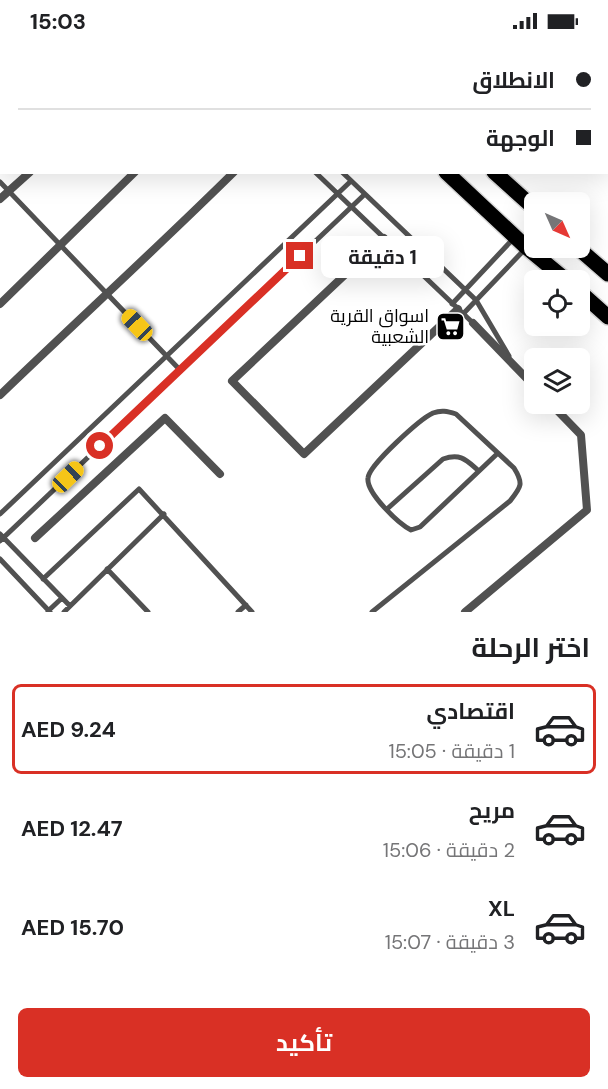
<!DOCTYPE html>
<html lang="ar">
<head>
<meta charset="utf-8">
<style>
  body { margin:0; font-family:"DM Sans",Cairo,sans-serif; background:#f6f6f6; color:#202124; direction:rtl; height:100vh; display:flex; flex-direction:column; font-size:22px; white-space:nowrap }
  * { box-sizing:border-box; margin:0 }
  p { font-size:20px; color:#757577 }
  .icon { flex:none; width:33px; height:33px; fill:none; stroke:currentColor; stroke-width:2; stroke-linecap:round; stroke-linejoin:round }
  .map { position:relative; height:570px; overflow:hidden; direction:ltr }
  .details { display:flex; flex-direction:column; background:#fff; flex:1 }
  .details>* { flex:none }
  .banner { position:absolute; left:0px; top:0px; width:609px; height:132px; box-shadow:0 6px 24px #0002; direction:rtl; display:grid; align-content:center; height:132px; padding:0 18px; background:#fff }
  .needle { width:39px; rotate:135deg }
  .tools { position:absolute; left:524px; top:150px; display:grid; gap:12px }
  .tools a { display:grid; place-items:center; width:66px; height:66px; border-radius:9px; background:#fff; box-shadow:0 6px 24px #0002; font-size:30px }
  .end { position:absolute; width:27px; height:27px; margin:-14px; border:8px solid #d93025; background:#fff; box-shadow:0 0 0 3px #fff }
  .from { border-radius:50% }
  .bubble { position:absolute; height:42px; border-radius:9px; background:#fff; box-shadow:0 6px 24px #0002; font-size:20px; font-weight:700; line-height:42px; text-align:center; direction:rtl }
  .car { position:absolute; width:18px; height:36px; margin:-18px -9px; border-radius:8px; box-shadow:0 0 4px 2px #0007; background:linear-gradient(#f5c518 24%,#345 0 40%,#f5c518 0 76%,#345 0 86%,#f5c518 0) }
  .banner b { display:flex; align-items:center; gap:21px; height:57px; font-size:22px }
  .banner b+b { border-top:2px solid #e0e0e0 }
  .banner i { width:15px; height:15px; background:#202124 }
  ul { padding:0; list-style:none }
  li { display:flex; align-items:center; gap:18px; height:90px; margin:0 12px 9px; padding:0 6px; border:3px solid transparent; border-radius:9px }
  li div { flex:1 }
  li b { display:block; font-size:22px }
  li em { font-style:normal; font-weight:700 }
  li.on { border-color:#d93025 }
  li>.icon { width:54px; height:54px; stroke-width:1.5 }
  h2 { padding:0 18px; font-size:27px; line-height:72px }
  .button { display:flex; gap:12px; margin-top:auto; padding:12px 18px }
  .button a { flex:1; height:69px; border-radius:9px; background:#d93025; color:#fff; font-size:24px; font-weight:700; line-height:69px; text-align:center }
  .status { display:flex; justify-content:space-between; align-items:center; height:42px; padding:0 30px; background:#fff; direction:ltr }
  .status svg { height:16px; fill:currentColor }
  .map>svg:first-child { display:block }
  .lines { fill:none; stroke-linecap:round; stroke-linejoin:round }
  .primary-casing { stroke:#dbdbdb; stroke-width:18 }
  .service { stroke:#515151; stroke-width:5 }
  .pedestrian { stroke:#515151; stroke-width:8 }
  .primary { stroke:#000; stroke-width:15 }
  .route { stroke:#d93025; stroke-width:8 }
  .labels { text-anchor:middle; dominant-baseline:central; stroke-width:5; stroke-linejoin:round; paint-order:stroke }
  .poi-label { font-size:18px; fill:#000; stroke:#fff; text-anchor:end }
</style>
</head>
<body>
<div class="status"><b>15:03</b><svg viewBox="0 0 49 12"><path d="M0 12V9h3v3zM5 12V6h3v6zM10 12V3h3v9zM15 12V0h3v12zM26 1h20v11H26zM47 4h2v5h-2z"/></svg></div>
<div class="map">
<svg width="608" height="570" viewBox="0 0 608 570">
  <rect width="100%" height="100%" fill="#fff"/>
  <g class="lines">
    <defs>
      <path id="primary" d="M305 0 307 2
        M354 0 355 2
        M446 130 526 205 566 238
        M494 130 534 166
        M578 206 608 232
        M579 249 608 275"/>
    </defs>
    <use href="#primary" class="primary-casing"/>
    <path class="service" d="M179 0 180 2
      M204 0 206 2
      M22 2 23 0
      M45 2 46 0
      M0 22 2 21
      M0 44 2 43
      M315 130 473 281
      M342 130 476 258 509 314
      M0 140 180 328
      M452 262 514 196
      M463 272 526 206
      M387 467 443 417C461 411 466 418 479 429
      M0 472 351 139
      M0 492 70 564
      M0 499 365 152
      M0 517 50 570
      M107 527 148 570
      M43 537 139 447 252 570
      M48 569 62 556
      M64 570 164 472
      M238 570 246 563
      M372 570 510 459C521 445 524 442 514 426L456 372C447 369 441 368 433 371 420 377 369 423 368 436 366 451 399 482 411 488L420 485 498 411"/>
    <path class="pedestrian" d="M0 157 30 130
      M384 196 232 339 304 412 458 267
      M0 262 135 130
      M473 281 534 344
      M0 353C78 278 157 206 234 130
      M35 496 165 376 220 432
      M465 570 587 468 581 393 551 362"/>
    <use href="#primary" class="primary"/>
  </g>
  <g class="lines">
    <path class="route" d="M100 404 300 214"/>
  </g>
  <defs>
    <symbol id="supermarket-square" viewBox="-11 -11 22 22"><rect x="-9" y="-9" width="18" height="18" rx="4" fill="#000" stroke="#fff"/><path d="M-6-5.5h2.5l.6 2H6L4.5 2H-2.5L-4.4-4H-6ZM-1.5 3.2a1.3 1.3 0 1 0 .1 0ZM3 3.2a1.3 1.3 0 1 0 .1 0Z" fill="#fff"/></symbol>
  </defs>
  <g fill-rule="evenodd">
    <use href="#supermarket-square" x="434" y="268" width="33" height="33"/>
  </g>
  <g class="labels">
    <g class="poi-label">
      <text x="429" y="274">اسواق القرية<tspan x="429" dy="21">الشعبية</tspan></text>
    </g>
  </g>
</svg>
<div class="tools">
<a><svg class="needle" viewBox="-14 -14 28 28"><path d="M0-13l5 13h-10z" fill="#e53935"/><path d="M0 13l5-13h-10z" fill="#757577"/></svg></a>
<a><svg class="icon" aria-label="locate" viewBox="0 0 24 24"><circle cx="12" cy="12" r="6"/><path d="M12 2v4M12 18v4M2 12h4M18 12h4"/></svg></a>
<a><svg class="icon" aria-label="layers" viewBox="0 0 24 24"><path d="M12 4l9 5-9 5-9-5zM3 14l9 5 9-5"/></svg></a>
</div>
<i class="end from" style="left:100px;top:404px"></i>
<i class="end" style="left:300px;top:214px"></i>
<div class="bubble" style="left:321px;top:194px;width:123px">1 دقيقة</div>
<i class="car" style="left:137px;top:283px;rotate:316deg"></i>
<i class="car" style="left:68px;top:435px;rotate:46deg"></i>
<div class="banner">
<b><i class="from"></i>الانطلاق</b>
<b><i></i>الوجهة</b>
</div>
</div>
<section class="details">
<h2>اختر الرحلة</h2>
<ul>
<li class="on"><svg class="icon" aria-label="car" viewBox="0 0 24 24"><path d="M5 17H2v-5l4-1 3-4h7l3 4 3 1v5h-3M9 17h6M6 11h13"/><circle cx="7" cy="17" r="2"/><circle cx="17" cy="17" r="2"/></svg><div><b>اقتصادي</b><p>1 دقيقة · 15:05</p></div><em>AED 9.24</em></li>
<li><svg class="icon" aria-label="car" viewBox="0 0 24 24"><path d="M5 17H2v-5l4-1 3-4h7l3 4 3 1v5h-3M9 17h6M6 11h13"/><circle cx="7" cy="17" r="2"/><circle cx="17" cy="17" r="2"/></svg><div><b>مريح</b><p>2 دقيقة · 15:06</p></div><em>AED 12.47</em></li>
<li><svg class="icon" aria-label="car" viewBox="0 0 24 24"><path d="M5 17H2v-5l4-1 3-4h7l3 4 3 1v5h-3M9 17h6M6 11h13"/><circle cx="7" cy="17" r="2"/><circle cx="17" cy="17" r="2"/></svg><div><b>XL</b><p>3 دقيقة · 15:07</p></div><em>AED 15.70</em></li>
</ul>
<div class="button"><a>تأكيد</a></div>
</section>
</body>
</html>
